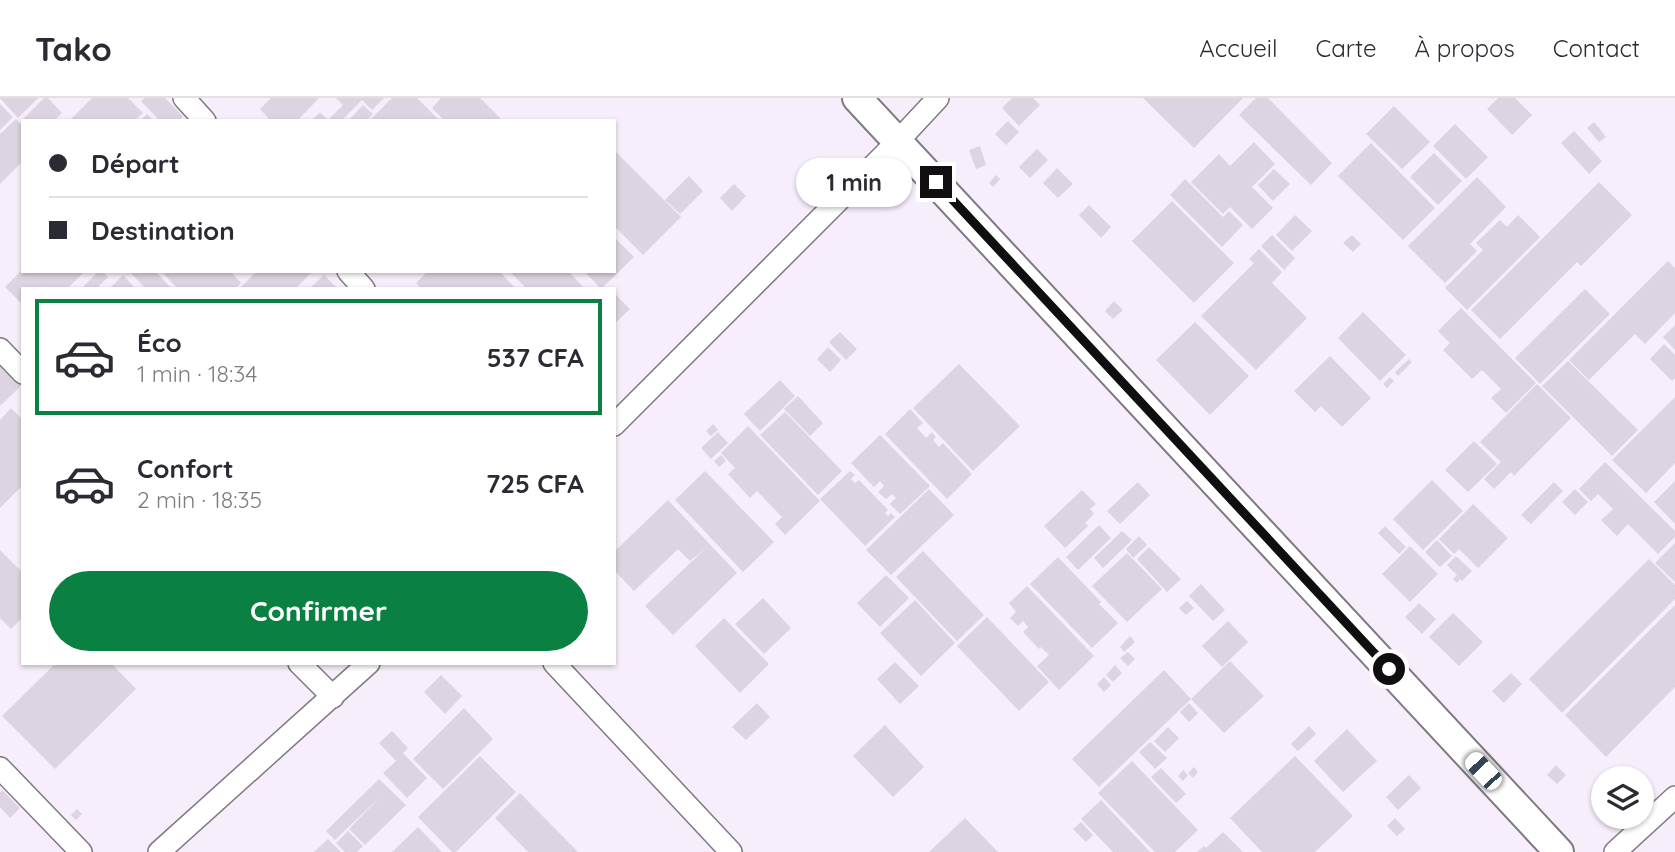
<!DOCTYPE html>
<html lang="fr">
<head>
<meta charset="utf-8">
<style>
  body { margin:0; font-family:Quicksand,sans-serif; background:#f7f7f7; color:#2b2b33; height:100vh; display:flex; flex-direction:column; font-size:26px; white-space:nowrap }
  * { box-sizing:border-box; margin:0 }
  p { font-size:23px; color:#7c7c81 }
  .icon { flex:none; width:38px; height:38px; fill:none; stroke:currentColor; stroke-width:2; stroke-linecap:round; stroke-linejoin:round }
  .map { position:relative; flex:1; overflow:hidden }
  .side { position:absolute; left:21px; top:189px; width:595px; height:378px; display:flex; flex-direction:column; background:#fff; border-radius:0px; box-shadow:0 2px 5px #0004 }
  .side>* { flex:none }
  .top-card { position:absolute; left:21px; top:21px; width:595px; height:154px; border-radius:0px; box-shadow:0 2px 5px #0004; display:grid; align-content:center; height:154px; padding:0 28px; background:#fff }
  .controls { position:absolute; left:1591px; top:668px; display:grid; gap:14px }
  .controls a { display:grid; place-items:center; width:63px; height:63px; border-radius:50%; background:#fff; box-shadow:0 2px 5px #0004; font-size:35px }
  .end { position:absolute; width:32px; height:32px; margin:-16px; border:9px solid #110e12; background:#fff; box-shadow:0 0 0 4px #fff }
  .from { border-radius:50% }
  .bubble { position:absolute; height:49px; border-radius:24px; background:#fff; box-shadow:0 2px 5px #0004; font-size:23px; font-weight:800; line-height:49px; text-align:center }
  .car { position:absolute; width:21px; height:42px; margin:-21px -10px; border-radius:9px; box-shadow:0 0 5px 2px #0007; background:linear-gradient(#fff 24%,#345 0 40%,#fff 0 76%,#345 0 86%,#fff 0) }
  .top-card b { display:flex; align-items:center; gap:24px; height:66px; font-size:26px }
  .top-card b+b { border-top:2px solid #e1e1e2 }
  .top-card i { width:18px; height:18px; background:#2b2b33 }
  ul { padding:12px 0 0; list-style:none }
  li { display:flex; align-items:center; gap:21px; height:116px; margin:0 14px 10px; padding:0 14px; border:4px solid transparent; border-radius:0px }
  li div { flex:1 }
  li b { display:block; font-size:26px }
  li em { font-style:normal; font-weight:800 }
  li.selected { border-color:#0b8043 }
  li>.icon { width:63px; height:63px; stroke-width:1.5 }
  .primary-button { display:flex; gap:14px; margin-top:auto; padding:14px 28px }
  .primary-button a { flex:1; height:80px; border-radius:42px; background:#0b8043; color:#fff; font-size:28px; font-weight:800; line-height:80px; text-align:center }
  header { display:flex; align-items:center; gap:42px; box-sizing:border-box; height:98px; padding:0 35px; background:#fff; border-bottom:2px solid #e1e1e2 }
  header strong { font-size:33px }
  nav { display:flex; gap:38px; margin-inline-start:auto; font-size:24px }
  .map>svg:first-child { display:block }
  .building { fill:#dcd4e0 }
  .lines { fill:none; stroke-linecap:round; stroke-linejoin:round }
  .minor-casing { stroke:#807883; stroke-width:24 }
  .tertiary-casing { stroke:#807883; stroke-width:32 }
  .minor { stroke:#fff; stroke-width:21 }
  .tertiary { stroke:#fff; stroke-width:28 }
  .route { stroke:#110e12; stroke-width:9 }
</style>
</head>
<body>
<header>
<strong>Tako</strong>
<nav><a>Accueil</a><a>Carte</a><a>À propos</a><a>Contact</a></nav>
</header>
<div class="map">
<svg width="1675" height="754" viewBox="0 0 1675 754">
  <rect width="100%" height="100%" fill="#f7eefb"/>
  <path class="building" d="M0 0H38L18 20Z
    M44 0H48L62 15 54 23H21Z
    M92 0H128L143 15 134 23H69Z
    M145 0H165L183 18 179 23H160L141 3Z
    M271 0H319L297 23H271L260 11Z
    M336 0H384L372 12 362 2 341 23 312 22 320 14 328 22 343 7Z
    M392 0H417L440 23H369Z
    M441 0H480L503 23H445L432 10Z
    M1012 0H1033L1040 7 1019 28 1002 10Z
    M1143 0H1243L1194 50Z
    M1256 0H1268L1332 65 1311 87 1239 17Z
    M1498 0H1515L1532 17 1512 37 1487 11Z
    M0 6 13 19 0 32Z
    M363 7 373 16 366 23H348Z
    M1394 8 1430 44 1402 71 1366 36Z
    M147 16 154 23H140Z
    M16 21 23 29V63L0 86V36Z
    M1008 23 1019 34 1006 47 995 36Z
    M1594 24 1606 39 1599 44 1587 30Z
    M1455 26 1488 59 1466 81 1433 48Z
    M1574 33 1602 63 1589 76 1561 45Z
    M1254 44 1275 66 1252 89 1273 110 1252 131 1230 109 1223 116 1191 84 1219 56 1230 68Z
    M1371 45 1435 110 1403 142 1338 78Z
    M980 48 986 67 976 71 969 52Z
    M1037 51 1048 62 1030 80 1019 69Z
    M614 52 681 119 643 157 614 128Z
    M1434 55 1462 83 1438 107 1410 79Z
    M1057 70 1073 86 1058 100 1043 85Z
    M1274 71 1290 86 1273 103 1258 87Z
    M996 77 1000 81 993 89 989 85Z
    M689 78 703 93 680 116 665 102Z
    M1477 79 1506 109 1470 146 1477 153 1445 185 1408 148Z
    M1185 81 1223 119 1229 113 1243 127 1222 149 1170 97Z
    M1599 84 1632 117 1581 168 1577 164 1500 241 1471 212Z
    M734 86 746 98 732 113 720 100Z
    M1172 103 1234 165 1194 205 1132 143Z
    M1089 107 1111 129 1101 140 1079 117Z
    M1295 117 1312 133 1292 153 1276 137Z
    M1518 117 1540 139 1467 212 1445 190 1483 152 1476 145 1500 122 1507 129Z
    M1272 137 1295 160 1284 172 1261 148Z
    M1352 137 1361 146 1353 154 1343 145Z
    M614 139 634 159 601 191 584 173H614Z
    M1259 151 1282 174 1272 185 1307 220 1256 272 1201 218 1254 165 1249 161Z
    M1668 163 1675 170V215L1645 246 1635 236 1589 282 1569 262Z
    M21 173H85L67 191H23V207L5 189Z
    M99 173H102L108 179 96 191H81Z
    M129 173H155L172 191H146Z
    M161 173H230L241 185 235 191H178Z
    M257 173H313L295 191H239Z
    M428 173H499L516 191H422L416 185Z
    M509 173H568L585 191H527Z
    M123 177 136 191H109Z
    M324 177 338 191H309Z
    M1585 191 1610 216 1540 286 1515 260Z
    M614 195 630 211 614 226Z
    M1114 203 1123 212 1113 221 1105 213Z
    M1461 210 1536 285 1506 315 1491 300 1501 291 1482 272 1472 281 1443 252 1450 245 1438 233Z
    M1363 214 1406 257 1380 283 1338 240Z
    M1195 224 1249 278 1210 317 1156 262Z
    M1675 227V252L1663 239Z
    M840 234 857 251 846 262 829 244Z
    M1664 246 1675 257V280L1672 283 1650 261Z
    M828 249 841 262 830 274 817 261Z
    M0 255 23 277V286L0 308Z
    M1330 258 1371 300 1342 329 1321 308 1315 314 1294 293Z
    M1409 261 1412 264 1398 278 1395 274Z
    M1568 263 1638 332 1612 358 1542 288Z
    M959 266 1020 328 973 373 913 310Z
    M1390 279 1394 283 1387 290 1383 286Z
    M780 282 795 298 760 333 744 316Z
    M1537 286 1571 320 1514 378 1511 374 1494 391 1484 381 1501 364 1480 344Z
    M798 298 823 325 810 338 784 311Z
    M1675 299V365L1646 395 1612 362Z
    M11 310 23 322V387L0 410V322Z
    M910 311 923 325 917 330 926 340 932 334 936 339 933 342 939 349 943 345 972 376 947 401 885 336Z
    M785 314 842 373 818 397 760 337Z
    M713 326 718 332 711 338 706 333Z
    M748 328 820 403 785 437 775 426 782 419 757 393 750 400 728 376 735 370 721 355Z
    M718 334 728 345 711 361 701 350Z
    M880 337 930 388 900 416 890 406 896 400 892 396 886 401 878 394 884 388 880 383 874 389 851 365Z
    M1474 343 1497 366 1468 394 1445 372Z
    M721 357 726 363 719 369 714 363Z
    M1605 364 1675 433V439L1658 456 1628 426 1617 438 1601 422 1613 411 1598 396 1591 403 1579 391Z
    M705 373 774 444 743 474 675 402Z
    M850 373 855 377 851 381 855 385 859 382 888 412 885 415 888 418 891 415 895 419 865 448 820 401Z
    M1432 382 1463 413 1423 452 1393 421Z
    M1675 383V426L1654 404Z
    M1138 384 1150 397 1120 426 1107 413Z
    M1554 384 1563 393 1531 426 1521 417Z
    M929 391 954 417 891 477 866 452Z
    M1575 391 1588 404 1575 417 1562 404Z
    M1082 392 1096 406 1090 411 1094 416 1085 425 1088 428 1065 450 1044 428Z
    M668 402 737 475 673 537 645 508 707 449 690 463 678 451 634 493 614 472V454Z
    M1473 406 1508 440 1478 470 1459 451 1454 456 1439 441Z
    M1099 427 1111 440 1078 472 1066 459Z
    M1385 428 1406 449 1399 456 1378 435Z
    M1122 433 1132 442 1103 470 1094 460Z
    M1139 438 1147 447 1133 460 1126 451Z
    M1437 442 1452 458 1440 469 1425 454Z
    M1675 445V484L1655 465Z
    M1410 448 1438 476 1410 504 1382 476Z
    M1149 449 1181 481 1167 494 1137 461Z
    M0 452 23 475V519L11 531 0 520Z
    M923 453 984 517 957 543 896 479Z
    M1127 455 1162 491 1127 524 1092 488Z
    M1456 458 1472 473 1462 483 1460 481 1457 485 1453 481 1457 477 1447 467Z
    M1058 459 1101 504 1099 506 1118 525 1092 550 1030 486Z
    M1649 461 1675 487V501L1562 615 1529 581Z
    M886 477 909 500 880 529 857 505Z
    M1201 486 1225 512 1213 523 1189 498Z
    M1027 488 1094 558 1059 592 1037 568 1049 557 1041 549 1039 551 1023 534 1028 529 1023 523 1018 528 1010 520 1016 514 1009 505Z
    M763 500 791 530 764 556 735 526Z
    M915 502 955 545 921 578 880 535Z
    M1187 503 1194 510 1186 517 1179 510Z
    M1419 505 1436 521 1422 536 1405 519Z
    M1675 507V589L1606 659 1565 617Z
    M1453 515 1483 544 1459 568 1429 539Z
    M987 519 1049 584 1019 613 957 548Z
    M724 520 769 566 740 595 695 548Z
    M1228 523 1248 544 1222 569 1202 548Z
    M1130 538 1135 544 1124 554 1120 549Z
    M1128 554 1135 561 1128 568 1120 560Z
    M1230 563 1264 598 1224 635 1191 601Z
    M895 564 919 588 900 606 877 581Z
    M56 565H111L136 591 55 671 2 618Z
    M1115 567 1122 575 1113 584 1106 577Z
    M1164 572 1191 601 1099 689 1072 661Z
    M1511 575 1522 586 1504 605 1492 593Z
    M441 577 462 598 445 616 424 594Z
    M1104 579 1111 587 1104 594 1097 586Z
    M757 605 770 619 746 642 732 629Z
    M1189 605 1198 615 1189 624 1180 614Z
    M464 610 493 641 443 691 413 661Z
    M885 627 924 669 893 699 853 658Z
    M1309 628 1316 636 1298 653 1291 646Z
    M1168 629 1179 640 1165 654 1154 643Z
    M1347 631 1377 663 1343 694 1314 663Z
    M392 633 408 650 403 655 427 680 407 700 383 675 396 663 379 645Z
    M1150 644 1167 660 1155 671 1139 654Z
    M480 658 516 694 456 754H452L418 719Z
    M1295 658 1353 718 1315 754H1262L1230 720Z
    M1132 663 1198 732 1175 754H1155L1098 695Z
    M1556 667 1566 677 1557 686 1547 677Z
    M1194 669 1198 674 1193 680 1188 675Z
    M1161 670 1186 696 1176 705 1151 679Z
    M1183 672 1188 677 1183 683 1178 678Z
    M1409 677 1421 690 1398 712 1386 699Z
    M379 681 406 707 365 747 349 731 383 696 335 742 326 733Z
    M2 692 20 710 10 720 0 709V695Z
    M520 695 578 754H528L495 720Z
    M1101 702 1150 754H1113L1081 721Z
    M77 711 82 716 76 722 71 717Z
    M965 720 998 754H929Z
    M1395 720 1405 731 1397 738 1387 728Z
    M1081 724 1093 737 1086 744 1073 731Z
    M418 729 442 754H392Z
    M348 733 363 748 357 754H345L336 745Z
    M1223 734 1243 754H1197L1204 748 1206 750Z
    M328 741 341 754H314Z"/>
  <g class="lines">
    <defs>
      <path id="minor" d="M184 0 205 23
        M348 173 364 191
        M0 251 23 275
        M614 327 898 43 938 0
        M299 565 333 599
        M554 565 731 754
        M0 670 81 754
        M159 754 369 565
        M1615 754 1675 699"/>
      <path id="tertiary" d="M857 0 1559 754"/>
    </defs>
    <use href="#minor" class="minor-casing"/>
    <use href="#tertiary" class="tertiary-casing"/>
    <use href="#minor" class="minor"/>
    <use href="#tertiary" class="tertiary"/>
  </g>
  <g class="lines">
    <path class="route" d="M936 84 1389 571"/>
  </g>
</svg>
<div class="controls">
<a><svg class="icon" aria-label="layers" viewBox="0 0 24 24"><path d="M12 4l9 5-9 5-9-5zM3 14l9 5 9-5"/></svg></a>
</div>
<i class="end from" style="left:1389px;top:571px"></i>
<i class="end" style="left:936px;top:84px"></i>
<div class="bubble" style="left:796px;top:60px;width:116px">1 min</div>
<i class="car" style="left:1483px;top:673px;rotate:317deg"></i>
<div class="top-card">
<b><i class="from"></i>Départ</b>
<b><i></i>Destination</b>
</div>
<section class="side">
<ul>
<li class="selected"><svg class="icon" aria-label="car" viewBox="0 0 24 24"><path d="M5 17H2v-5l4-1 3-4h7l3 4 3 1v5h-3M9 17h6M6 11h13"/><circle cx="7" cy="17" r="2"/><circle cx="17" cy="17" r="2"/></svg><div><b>Éco</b><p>1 min · 18:34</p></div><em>537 CFA</em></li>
<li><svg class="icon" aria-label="car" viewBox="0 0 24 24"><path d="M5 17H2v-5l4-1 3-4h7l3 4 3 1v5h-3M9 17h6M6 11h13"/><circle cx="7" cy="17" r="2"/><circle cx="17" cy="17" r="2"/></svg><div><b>Confort</b><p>2 min · 18:35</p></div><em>725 CFA</em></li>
</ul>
<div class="primary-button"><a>Confirmer</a></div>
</section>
</div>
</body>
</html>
